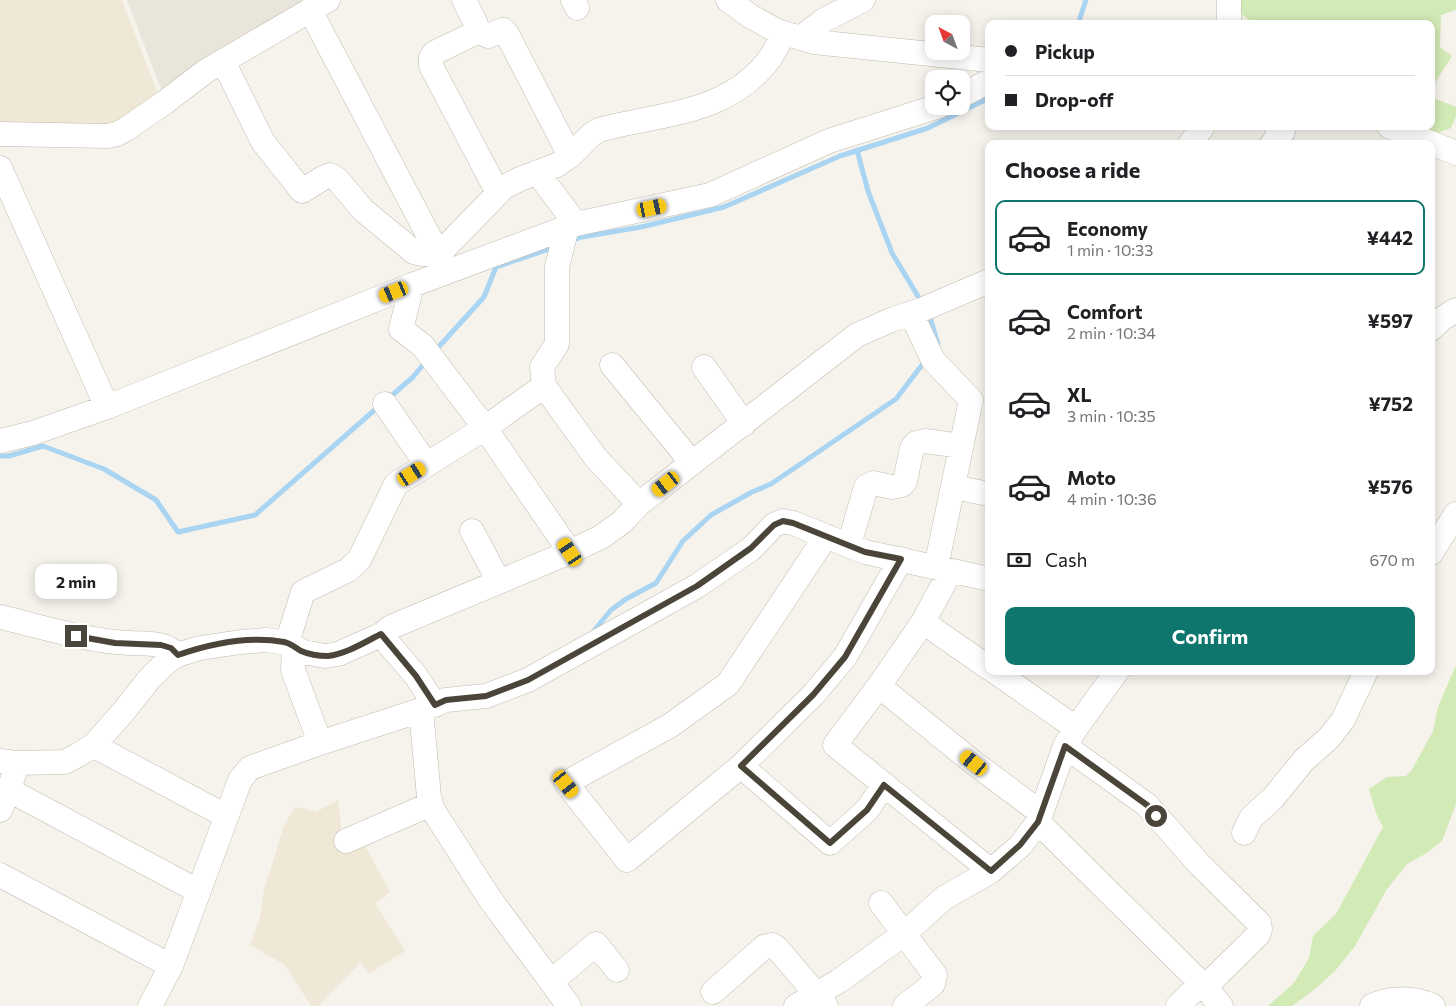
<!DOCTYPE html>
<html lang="en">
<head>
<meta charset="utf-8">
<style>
  body { margin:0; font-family:Commissioner,sans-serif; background:#f6f6f6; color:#202124; height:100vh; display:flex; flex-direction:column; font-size:19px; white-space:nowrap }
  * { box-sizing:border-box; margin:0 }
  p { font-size:16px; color:#757577 }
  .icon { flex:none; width:28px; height:28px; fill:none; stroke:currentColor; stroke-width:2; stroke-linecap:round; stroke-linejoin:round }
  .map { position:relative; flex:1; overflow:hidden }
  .sheet { position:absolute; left:985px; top:140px; width:450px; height:535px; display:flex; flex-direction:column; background:#fff; border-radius:10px; box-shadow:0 2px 12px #0003 }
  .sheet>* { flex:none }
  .hud { position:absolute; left:985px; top:20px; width:450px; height:110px; border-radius:10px; box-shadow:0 2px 12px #0003; display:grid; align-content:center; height:110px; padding:0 20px; background:#fff }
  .needle { width:32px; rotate:319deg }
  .buttons { position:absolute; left:925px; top:15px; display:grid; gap:10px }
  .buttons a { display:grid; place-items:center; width:45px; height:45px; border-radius:10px; background:#fff; box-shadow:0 2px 12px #0003; font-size:25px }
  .end { position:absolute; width:22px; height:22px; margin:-11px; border:6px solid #4b4439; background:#fff; box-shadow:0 0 0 2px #fff }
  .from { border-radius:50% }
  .bubble { position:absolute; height:35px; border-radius:10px; background:#fff; box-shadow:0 2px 12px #0003; font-size:16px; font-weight:700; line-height:35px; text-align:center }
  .car { position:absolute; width:15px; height:30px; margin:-15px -8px; border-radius:6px; box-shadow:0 0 4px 1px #0007; background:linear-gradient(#f5c518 24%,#345 0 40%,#f5c518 0 76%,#345 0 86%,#f5c518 0) }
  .hud b { display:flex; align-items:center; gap:18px; height:48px; font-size:19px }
  .hud b+b { border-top:1px solid #e0e0e0 }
  .hud i { width:12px; height:12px; background:#202124 }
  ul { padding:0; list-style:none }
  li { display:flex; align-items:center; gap:15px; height:75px; margin:0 10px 8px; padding:0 10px; border:2px solid transparent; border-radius:10px }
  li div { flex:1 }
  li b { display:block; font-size:19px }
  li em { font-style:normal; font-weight:700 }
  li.on { border-color:#0f766e }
  li>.icon { width:45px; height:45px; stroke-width:1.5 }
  h2 { padding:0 20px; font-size:22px; line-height:60px }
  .pay { display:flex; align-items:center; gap:12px; height:55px; padding:0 20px; font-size:19px }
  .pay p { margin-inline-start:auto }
  .button { display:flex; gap:10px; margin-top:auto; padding:10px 20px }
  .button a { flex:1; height:58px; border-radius:10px; background:#0f766e; color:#fff; font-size:20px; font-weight:700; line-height:58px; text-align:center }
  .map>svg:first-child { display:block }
  .residential { fill:#eae5da }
  .education { fill:#efe8d6 }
  .green { fill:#d2eab5 }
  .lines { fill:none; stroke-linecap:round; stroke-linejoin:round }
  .stream { stroke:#a9d4f2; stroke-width:5 }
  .minor-casing { stroke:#c2bbae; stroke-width:25 }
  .minor { stroke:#fff; stroke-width:24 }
  .route { stroke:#4b4439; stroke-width:6 }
</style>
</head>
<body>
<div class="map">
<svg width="1456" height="1006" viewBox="0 0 1456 1006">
  <rect width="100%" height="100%" fill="#f6f3ec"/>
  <path class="residential" d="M127 0H318L164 97Z"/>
  <path class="education" d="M0 0H122L159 97 123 124 0 128Z
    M338 800 342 834 362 840 390 892 375 903 405 951 370 973 360 963 318 1006H311L285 965 250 945 260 917 264 890 285 823 296 807 316 812Z"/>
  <path class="green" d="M1235 0H1456V10L1441 15 1440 47 1452 56 1431 89V24H1255L1236 10Z
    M1431 97 1456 107V116L1451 128 1435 134 1415 126H1431Z
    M1456 665V804L1442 841 1425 854 1407 864 1387 889 1355 946 1335 971 1314 990 1292 1006H1268L1294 983 1309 958 1313 936 1336 914 1383 827 1376 813 1369 789 1387 777 1406 776 1412 770 1433 731 1438 707Z"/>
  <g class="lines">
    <path class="stream" d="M1078 24 1086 0
      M857 150 868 191 892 253 922 303
      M570 241 582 237 641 227 724 207 840 156 928 128 989 98
      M929 314 938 344 937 346
      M434 352 484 297 496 267 555 247
      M389 398 413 377 427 360
      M0 456H9L43 446 104 469 156 500 178 532 255 515 378 407
      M593 632 611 610 626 599 656 583 683 541 711 515 752 492 771 484 896 399 925 361"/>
    <defs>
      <path id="minor" d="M464 0 476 24V31L471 35 434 53 431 58V66L498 193
        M573 0 577 8
        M728 0 750 16 777 31 814 42 989 60
        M1229 0V24
        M310 10 444 265
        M476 31 488 36 503 30 507 34 570 156
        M800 38 824 20 863 0
        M223 61 263 142 302 191 323 178 330 175 337 179 363 210 414 252 422 254H439L504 187 520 179 557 165 570 156 591 135 599 130C661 113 729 115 771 57 776 49 780 41 784 33
        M961 96 989 81
        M1389 126 1456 153
        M0 134 108 136 117 134 126 129 164 103 206 71 328 0
        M1190 144 1203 126
        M1272 144 1283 132 1276 126
        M0 168 107 407
        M537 172 576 224
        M412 285 401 329 423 346 485 428 570 552
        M911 313 933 360 971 400 936 567
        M1431 329 1443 318 1456 310
        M612 365 692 463
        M704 367 744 424
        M544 386 542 367 557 344V267L567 227
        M385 404 427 465
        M0 441 33 433 107 407 412 285 576 224 710 195 829 141 939 106
        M953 487 989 494
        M472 531 499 582
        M826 536 728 684 671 725 566 783 627 860 741 766 813 695 845 657 901 559
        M849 545 866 487 873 483 892 487 902 485 905 481 912 448 916 443 925 441 961 446
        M1431 553 1456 514
        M950 572 923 622 879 686 835 745 991 871
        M0 617C43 627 85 641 130 643 147 644 165 642 177 655
        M923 622 989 668
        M381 635 416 676 435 705
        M287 643 303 592 348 570 359 560 396 484 485 428 544 386 596 458 639 504
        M294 646 293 670 320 743
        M994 671 1076 728
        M879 686 974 763 1041 813
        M421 710 429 797 433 810 490 899 569 1006
        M94 745 98 748 226 816
        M1065 746 1147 805 1200 865 1259 923 1260 929 1258 935 1205 987
        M0 761 17 763 65 762 78 755 94 745 124 711 150 678 169 660 177 655 200 648 241 642 266 640 287 643 304 652 325 656 338 654 381 635 391 627 570 552 601 537 622 522 639 504 857 335 891 320 921 310 989 281
        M741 766 830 843 867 810 884 785
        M9 790 198 891
        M0 810 9 790 14 774
        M1038 822 1205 987 1221 1006
        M1244 833 1251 818 1273 798 1304 760 1329 738 1343 720 1366 671
        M346 841 431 804
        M0 875 171 966
        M881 903 935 975 933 984 905 1006
        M552 981 596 944 617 970
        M713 992 764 947 772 945 777 948 826 1006
        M150 1006 171 966 240 780 250 768 320 743 421 710 446 700 486 696 528 680 697 586 751 549 774 525 783 521 793 523 865 552 989 579
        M796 1006 839 981 905 933 944 898 991 871 1021 845 1038 822 1065 746 1076 728 1117 671
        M1178 1006 1200 984
        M1372 1006C1390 997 1414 997 1433 1006"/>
    </defs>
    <use href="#minor" class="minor-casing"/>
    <use href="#minor" class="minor"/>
  </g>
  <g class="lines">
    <path class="route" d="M76 636 115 643 161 645 171 648 178 655C210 644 250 636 284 642 290 643 296 648 301 651 308 654 320 656 328 656 346 654 365 642 381 634L416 676 435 705 446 700 486 696 528 680 697 586 751 548 774 525 783 521 793 523 865 552 901 559 845 657 813 695 741 766 830 843 867 810 884 785 991 871 1020 845 1038 822 1065 746 1147 805 1156 816"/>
  </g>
</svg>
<div class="buttons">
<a><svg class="needle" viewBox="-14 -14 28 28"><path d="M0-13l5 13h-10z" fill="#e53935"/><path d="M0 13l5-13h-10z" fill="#757577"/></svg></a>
<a><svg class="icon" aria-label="locate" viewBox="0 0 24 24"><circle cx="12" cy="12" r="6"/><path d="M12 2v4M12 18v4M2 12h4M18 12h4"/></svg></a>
</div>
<i class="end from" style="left:1156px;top:816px"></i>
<i class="end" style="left:76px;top:636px"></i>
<div class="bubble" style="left:35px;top:564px;width:82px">2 min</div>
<i class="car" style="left:652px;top:208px;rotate:78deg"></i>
<i class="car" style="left:394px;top:292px;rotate:248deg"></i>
<i class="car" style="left:412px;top:474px;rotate:58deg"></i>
<i class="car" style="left:666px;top:484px;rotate:232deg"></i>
<i class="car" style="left:570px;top:552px;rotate:326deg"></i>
<i class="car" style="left:974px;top:763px;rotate:309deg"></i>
<i class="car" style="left:566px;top:784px;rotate:141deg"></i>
<div class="hud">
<b><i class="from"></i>Pickup</b>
<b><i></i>Drop-off</b>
</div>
<section class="sheet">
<h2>Choose a ride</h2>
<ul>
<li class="on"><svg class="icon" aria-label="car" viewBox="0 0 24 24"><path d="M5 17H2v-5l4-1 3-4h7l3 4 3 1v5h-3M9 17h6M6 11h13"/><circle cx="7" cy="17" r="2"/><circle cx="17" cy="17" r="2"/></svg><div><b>Economy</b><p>1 min · 10:33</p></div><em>¥442</em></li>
<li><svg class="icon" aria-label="car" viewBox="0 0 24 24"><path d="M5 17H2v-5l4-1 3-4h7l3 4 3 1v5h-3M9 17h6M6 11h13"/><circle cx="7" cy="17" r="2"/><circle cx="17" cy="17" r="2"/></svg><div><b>Comfort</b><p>2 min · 10:34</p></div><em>¥597</em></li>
<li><svg class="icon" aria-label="car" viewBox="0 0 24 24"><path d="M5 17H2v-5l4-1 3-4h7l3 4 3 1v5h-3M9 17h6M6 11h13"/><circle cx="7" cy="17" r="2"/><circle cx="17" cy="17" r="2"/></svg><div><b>XL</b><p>3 min · 10:35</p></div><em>¥752</em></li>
<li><svg class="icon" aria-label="car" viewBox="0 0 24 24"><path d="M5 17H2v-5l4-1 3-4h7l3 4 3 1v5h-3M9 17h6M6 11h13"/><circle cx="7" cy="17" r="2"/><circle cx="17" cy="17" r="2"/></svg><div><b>Moto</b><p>4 min · 10:36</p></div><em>¥576</em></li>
</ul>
<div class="pay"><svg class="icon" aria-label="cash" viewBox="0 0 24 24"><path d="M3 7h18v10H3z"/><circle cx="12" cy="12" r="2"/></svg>Cash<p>670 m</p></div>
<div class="button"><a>Confirm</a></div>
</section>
</div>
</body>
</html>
